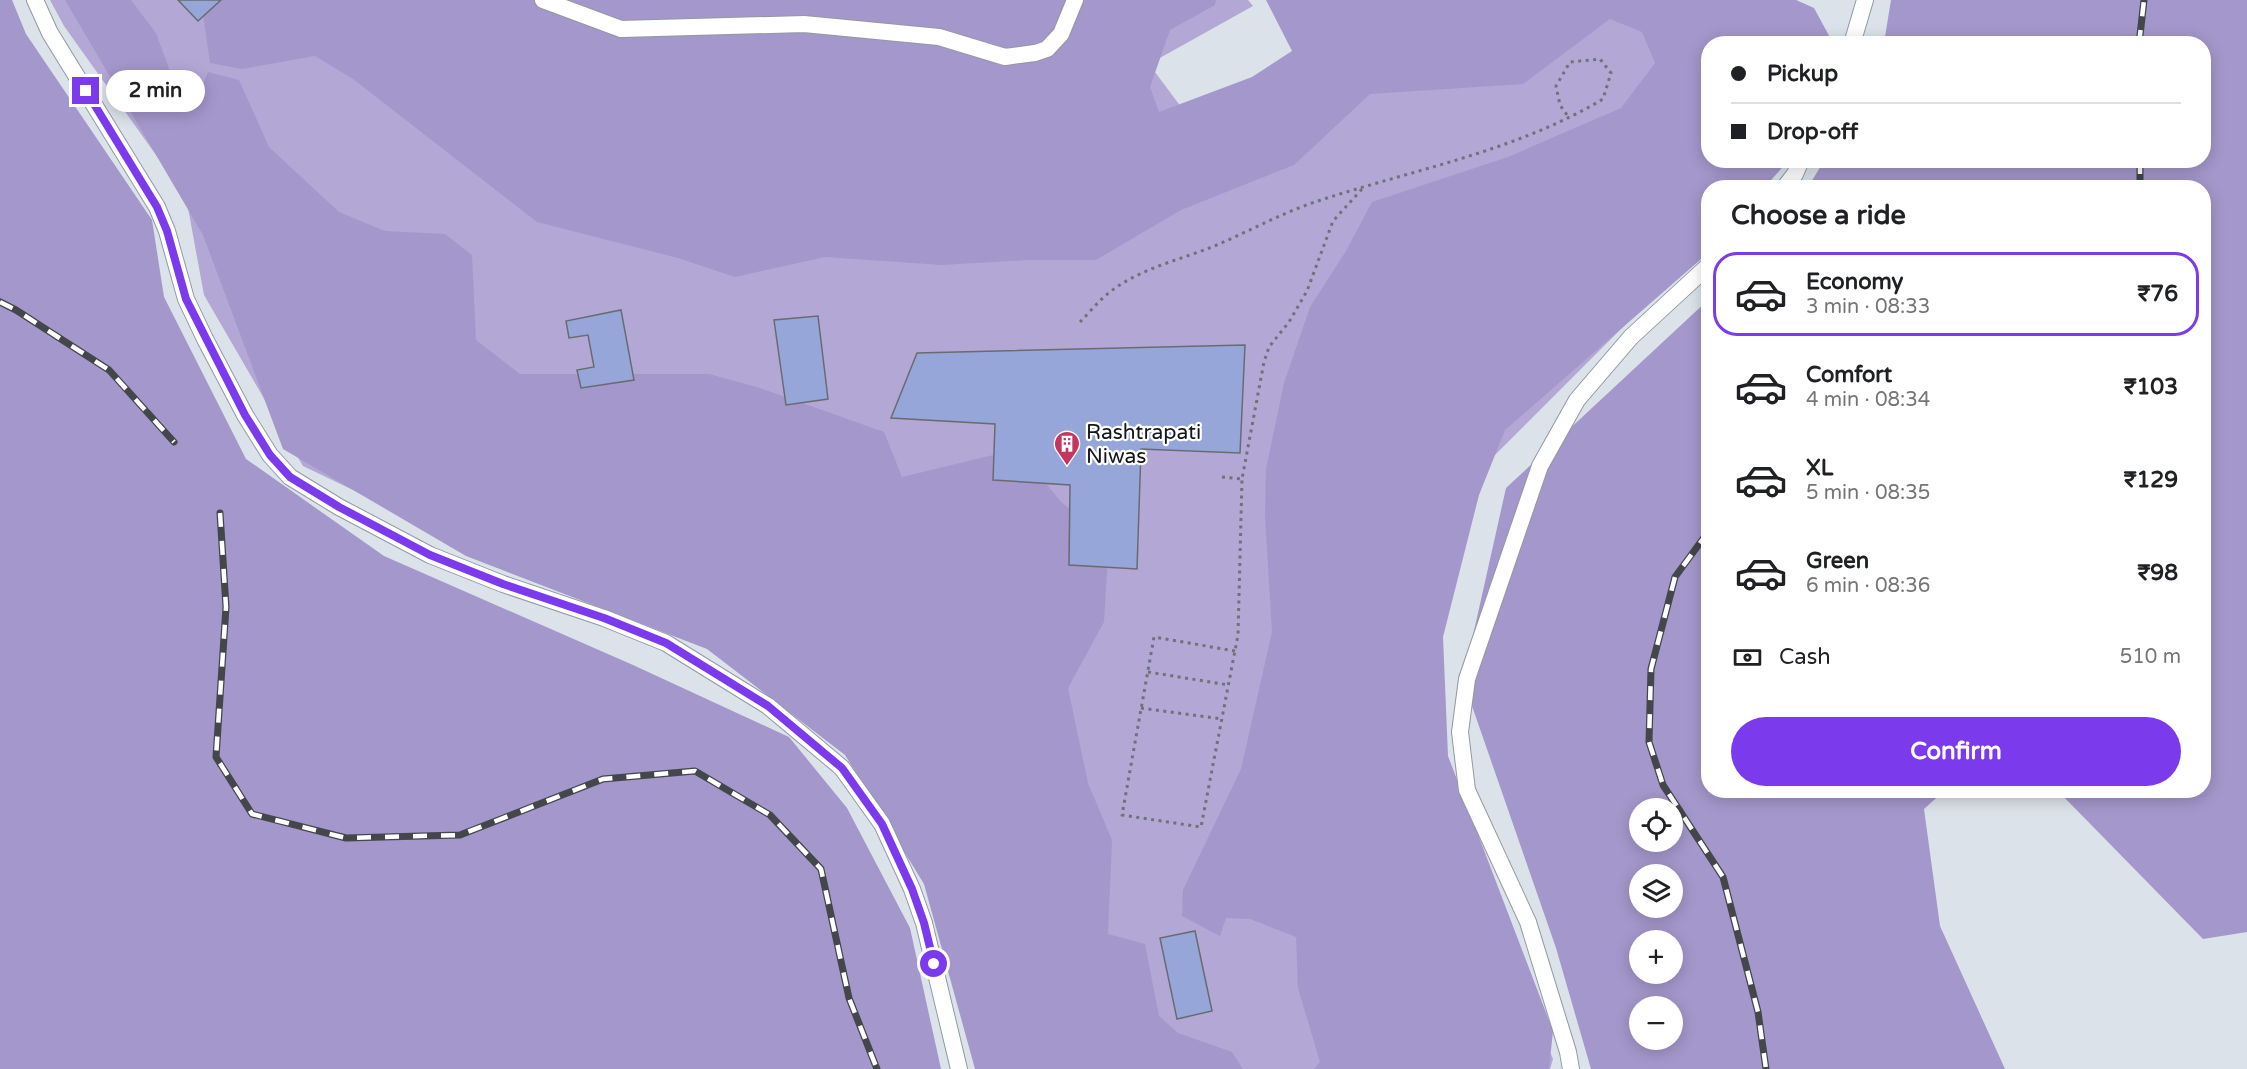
<!DOCTYPE html>
<html lang="en">
<head>
<meta charset="utf-8">
<style>
  body { margin:0; font-family:"Varela Round",sans-serif; background:#f2f2f2; color:#202124; height:100vh; display:flex; flex-direction:column; font-size:22px; white-space:nowrap }
  * { box-sizing:border-box; margin:0 }
  p { font-size:20px; color:#757577 }
  .icon { flex:none; width:33px; height:33px; fill:none; stroke:currentColor; stroke-width:2; stroke-linecap:round; stroke-linejoin:round }
  .map { position:relative; flex:1; overflow:hidden }
  .sheet { position:absolute; left:1701px; top:180px; width:510px; height:618px; display:flex; flex-direction:column; background:#fff; border-radius:24px; box-shadow:0 3px 15px #0003 }
  .sheet>* { flex:none }
  .hud { position:absolute; left:1701px; top:36px; width:510px; height:132px; border-radius:24px; box-shadow:0 3px 15px #0003; display:grid; align-content:center; height:132px; padding:0 30px; background:#fff }
  .fabs { position:absolute; left:1629px; top:798px; display:grid; gap:12px }
  .fabs a { display:grid; place-items:center; width:54px; height:54px; border-radius:50%; background:#fff; box-shadow:0 3px 15px #0003; font-size:30px }
  .end { position:absolute; width:27px; height:27px; margin:-14px; border:8px solid #7c3aed; background:#fff; box-shadow:0 0 0 3px #fff }
  .from { border-radius:50% }
  .bubble { position:absolute; height:42px; border-radius:21px; background:#fff; box-shadow:0 3px 15px #0003; font-size:20px; font-weight:700; line-height:42px; text-align:center }
  .hud b { display:flex; align-items:center; gap:21px; height:57px; font-size:22px }
  .hud b+b { border-top:2px solid #e0e0e0 }
  .hud i { width:15px; height:15px; background:#202124 }
  ul { padding:0; list-style:none }
  li { display:flex; align-items:center; gap:18px; height:84px; margin:0 12px 9px; padding:0 18px; border:3px solid transparent; border-radius:24px }
  li div { flex:1 }
  li b { display:block; font-size:22px }
  li em { font-style:normal; font-weight:700 }
  li.current { border-color:#7c3aed }
  li>.icon { width:54px; height:54px; stroke-width:1.5 }
  h2 { padding:0 30px; font-size:27px; line-height:72px }
  .pay { display:flex; align-items:center; gap:15px; height:66px; padding:0 30px; font-size:22px }
  .pay p { margin-inline-start:auto }
  .primary-button { display:flex; gap:12px; margin-top:auto; padding:12px 30px }
  .primary-button a { flex:1; height:69px; border-radius:36px; background:#7c3aed; color:#fff; font-size:24px; font-weight:700; line-height:69px; text-align:center }
  .map>svg:first-child { display:block }
  .green { fill:#b3a7d6 }
  .forest { fill:#a497cb; fill-rule:evenodd }
  .building { fill:#97a6d9; stroke:#696b73; stroke-width:1.5 }
  .lines { fill:none; stroke-linecap:round; stroke-linejoin:round }
  .minor-casing { stroke:#9399a0; stroke-width:18 }
  .path { stroke:#6e7377; stroke-width:3; stroke-dasharray:3 4.5; stroke-linecap:butt }
  .minor { stroke:#fff; stroke-width:16 }
  .rail-casing { stroke:#43464a; stroke-width:7 }
  .rail { stroke:#fff; stroke-width:4.5; stroke-dasharray:14; stroke-linecap:butt }
  .route { stroke:#7c3aed; stroke-width:8 }
  .labels { text-anchor:middle; dominant-baseline:central; stroke-width:4.5; stroke-linejoin:round; paint-order:stroke }
  .poi-label { font-size:21px; fill:#141619; stroke:#fff; text-anchor:start }
</style>
</head>
<body>
<div class="map">
<svg width="2247" height="1069" viewBox="0 0 2247 1069">
  <rect width="100%" height="100%" fill="#dbe2e9"/>
  <path class="green" d="M50 0H1248L1253 6 1149 64 1193 123 1531 0H1686L1708 44V242L1474 476 1423 687 1450 804 1553 1059 1550 1069H984L926 859 845 743 731 644 474 548 303 466 204 295 186 197 64 26Z"/>
  <path class="forest" d="M0 0H12L26 34 152 220 164 297 246 459 384 556 633 665 789 737 847 808 910 928 941 1069H0Z
    M65 0H131L156 33 179 96 199 95 208 72 239 80 269 147 339 212 385 231 445 234 472 255 476 340 520 374H709L760 388 884 432 902 477 1018 449 1061 502 1109 539 1104 622 1068 688 1088 783 1112 840 1108 934 1145 944 1159 1016 1178 1033 1232 1052 1243 1069H975L924 884 845 755 707 649 466 556 283 449 203 235Z
    M201 0H1216L1215 5 1170 30 1150 87 1159 112 1252 77 1292 51 1266 0H1796L1814 8 1833 43 1708 44V160L1788 161 1765 187 1708 188V253L1505 430 1479 495 1443 637 1448 756 1553 1031 1549 1069H1314L1320 1062 1298 988 1296 937 1250 919 1226 918 1220 936 1182 916 1183 890 1241 769 1272 632 1265 517 1266 469 1284 383 1310 307 1346 251 1372 202 1508 157 1621 108 1655 63 1642 32 1610 19 1523 84 1370 94 1294 165 1181 210 1096 260H1027L942 265 825 257 735 277 678 258 537 222 353 79 315 56 242 69 210 63Z
    M1891 0H2247V932L2203 939 2058 791 2204 790V188L1808 187 1824 161 2204 160V44L1884 43Z
    M1708 300V790L1944 791 1924 809 1940 926 2005 1069H1591L1556 948 1463 680 1506 488ZM1640 808H1672V842H1640ZM1640 874H1672V908H1640ZM1640 940H1672V974H1640ZM1640 1006H1672V1040H1640Z"/>
  <path class="building" d="M178 0H221L198 21Z
    M621 310 634 380 581 388 577 370 594 367 588 335 569 338 566 321Z
    M818 316 828 399 786 405 774 320Z
    M1245 345 1240 453 1141 449 1137 569 1069 565 1070 485 993 480 995 424 891 418 917 353Z
    M1195 931 1212 1011 1177 1019 1160 938Z"/>
  <g class="lines">
    <defs>
      <path id="minor" d="M35 0 50 33 157 207 167 231 186 299 205 339 245 415 270 455 290 477 339 507 430 555 503 584 604 618 666 643 768 706 842 768 882 824 912 889 924 923 959 1069
        M543 0 621 29 804 24 939 37 1005 57 1035 53 1047 49 1061 34 1075 0
        M1852 44 1865 0
        M1784 188 1795 174 1801 160
        M1571 1069 1568 1052 1528 922 1467 790 1460 732 1467 679 1540 466 1577 400 1631 337 1708 266"/>
    </defs>
    <use href="#minor" class="minor-casing"/>
    <path class="path" d="M1080 322C1088 314 1096 304 1105 296 1135 270 1176 261 1212 247 1248 232 1283 212 1321 200 1416 169 1516 151 1603 99L1611 73 1600 59 1570 62 1556 86 1560 105 1569 118
      M1222 477 1242 479 1264 362 1269 347 1289 322 1307 291 1333 221 1362 189
      M1235 651 1154 637 1122 815 1201 827 1238 635 1242 479
      M1148 672 1229 685
      M1141 708 1222 719"/>
    <use href="#minor" class="minor"/>
    <defs>
      <path id="rail" d="M2139 44 2144 0
        M2140 160V188
        M0 302 16 310 109 370 174 442
        M220 513 226 607 216 757 252 814 346 838 460 835 603 779 695 771 770 815 821 869 849 998 877 1069
        M1708 532 1675 577 1651 669 1649 742 1663 785 1723 877 1758 1012 1766 1069"/>
    </defs>
    <use href="#rail" class="rail-casing"/>
    <use href="#rail" class="rail"/>
  </g>
  <g class="lines">
    <path class="route" d="M86 91 157 207 167 231 186 299 245 415 270 455 290 477 339 507 430 555 503 584 604 618 666 643 768 706 842 768 882 824 912 889 924 923 934 964"/>
  </g>
  <defs>
    <symbol id="building-pin" viewBox="-11 -11 22 30"><path d="M0 17L-7.5 6A9.5 9.5 0 1 1 7.5 6Z" fill="#c43660" stroke="#fff"/><path d="M-4-6H4V6H1V3H-1V6H-4ZM-2.5-4.3h1.7v1.8h-1.7ZM.8-4.3h1.7v1.8H.8ZM-2.5-1h1.7V.8h-1.7ZM.8-1h1.7V.8H.8Z" fill="#fff"/></symbol>
  </defs>
  <g fill-rule="evenodd">
    <use href="#building-pin" x="1052" y="429" width="30" height="40"/>
  </g>
  <g class="labels">
    <g class="poi-label">
      <text x="1086" y="432">Rashtrapati<tspan x="1086" dy="24">Niwas</tspan></text>
    </g>
  </g>
</svg>
<div class="fabs">
<a><svg class="icon" aria-label="locate" viewBox="0 0 24 24"><circle cx="12" cy="12" r="6"/><path d="M12 2v4M12 18v4M2 12h4M18 12h4"/></svg></a>
<a><svg class="icon" aria-label="layers" viewBox="0 0 24 24"><path d="M12 4l9 5-9 5-9-5zM3 14l9 5 9-5"/></svg></a>
<a>+</a>
<a>−</a>
</div>
<i class="end from" style="left:934px;top:964px"></i>
<i class="end" style="left:86px;top:91px"></i>
<div class="bubble" style="left:106px;top:70px;width:99px">2 min</div>
<div class="hud">
<b><i class="from"></i>Pickup</b>
<b><i></i>Drop-off</b>
</div>
<section class="sheet">
<h2>Choose a ride</h2>
<ul>
<li class="current"><svg class="icon" aria-label="car" viewBox="0 0 24 24"><path d="M5 17H2v-5l4-1 3-4h7l3 4 3 1v5h-3M9 17h6M6 11h13"/><circle cx="7" cy="17" r="2"/><circle cx="17" cy="17" r="2"/></svg><div><b>Economy</b><p>3 min · 08:33</p></div><em>₹76</em></li>
<li><svg class="icon" aria-label="car" viewBox="0 0 24 24"><path d="M5 17H2v-5l4-1 3-4h7l3 4 3 1v5h-3M9 17h6M6 11h13"/><circle cx="7" cy="17" r="2"/><circle cx="17" cy="17" r="2"/></svg><div><b>Comfort</b><p>4 min · 08:34</p></div><em>₹103</em></li>
<li><svg class="icon" aria-label="car" viewBox="0 0 24 24"><path d="M5 17H2v-5l4-1 3-4h7l3 4 3 1v5h-3M9 17h6M6 11h13"/><circle cx="7" cy="17" r="2"/><circle cx="17" cy="17" r="2"/></svg><div><b>XL</b><p>5 min · 08:35</p></div><em>₹129</em></li>
<li><svg class="icon" aria-label="car" viewBox="0 0 24 24"><path d="M5 17H2v-5l4-1 3-4h7l3 4 3 1v5h-3M9 17h6M6 11h13"/><circle cx="7" cy="17" r="2"/><circle cx="17" cy="17" r="2"/></svg><div><b>Green</b><p>6 min · 08:36</p></div><em>₹98</em></li>
</ul>
<div class="pay"><svg class="icon" aria-label="cash" viewBox="0 0 24 24"><path d="M3 7h18v10H3z"/><circle cx="12" cy="12" r="2"/></svg>Cash<p>510 m</p></div>
<div class="primary-button"><a>Confirm</a></div>
</section>
</div>
</body>
</html>
